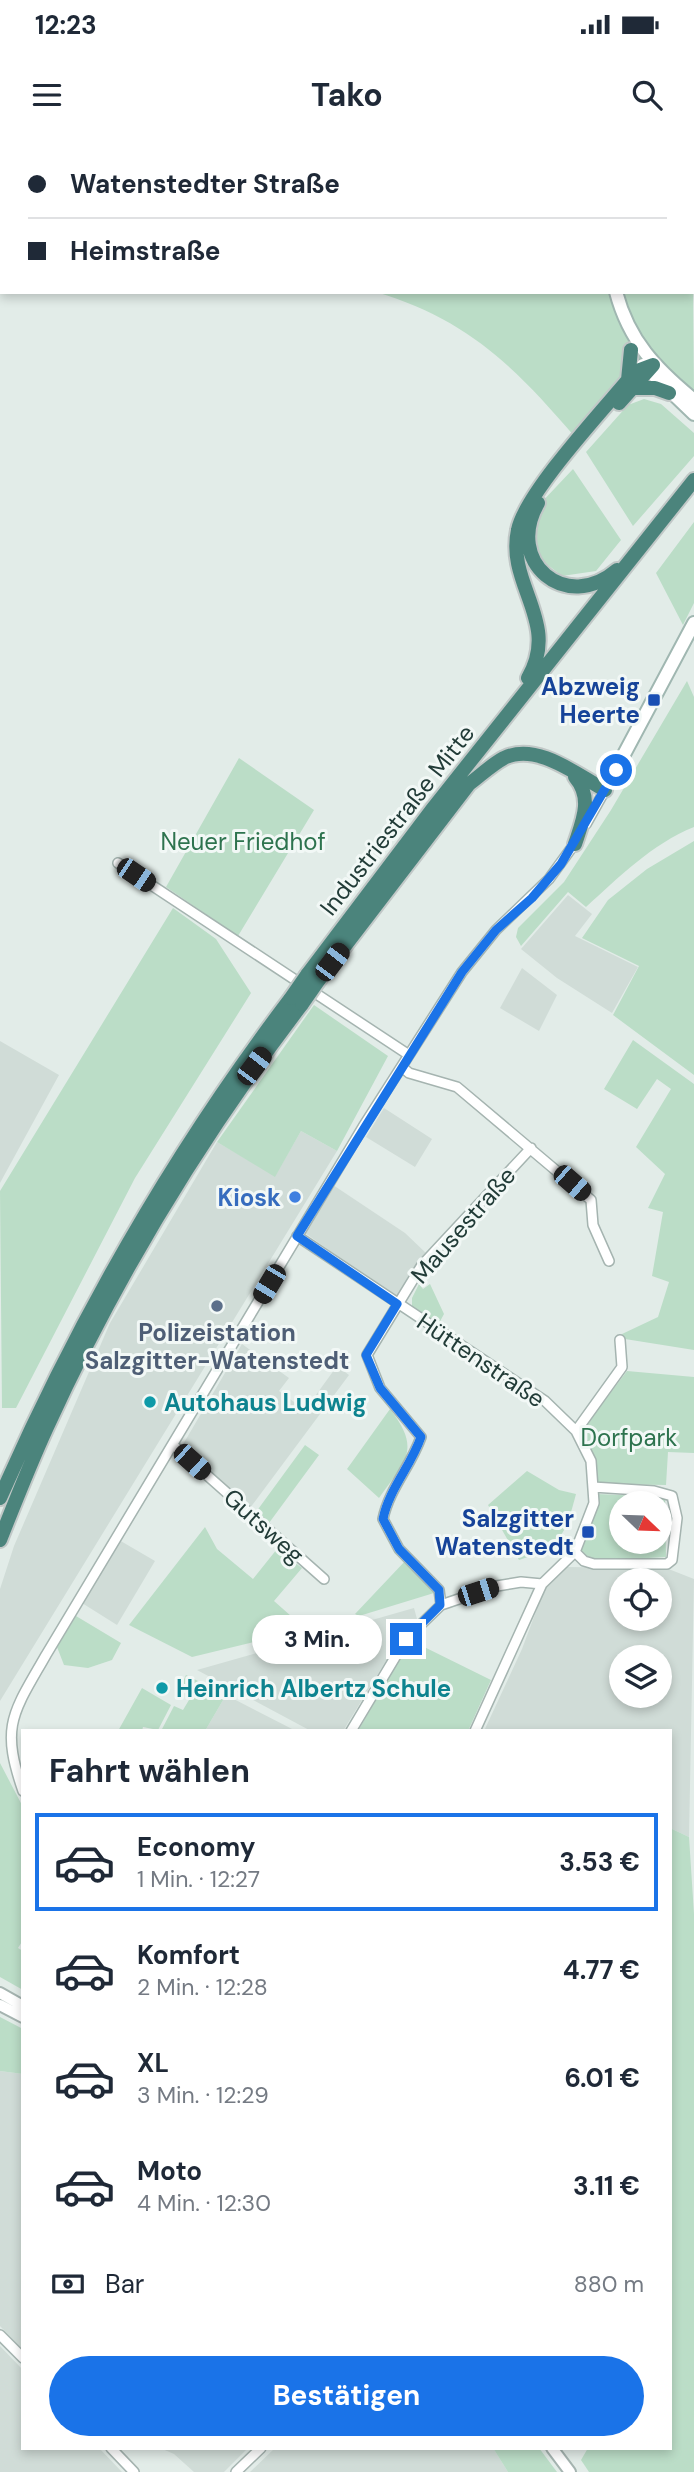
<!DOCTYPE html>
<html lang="de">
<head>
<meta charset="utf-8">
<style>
  body { margin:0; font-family:"DM Sans",sans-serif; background:#f6f6f7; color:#1f2937; height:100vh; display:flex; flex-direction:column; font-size:26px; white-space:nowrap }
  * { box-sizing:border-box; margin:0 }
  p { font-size:23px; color:#747a83 }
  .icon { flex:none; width:38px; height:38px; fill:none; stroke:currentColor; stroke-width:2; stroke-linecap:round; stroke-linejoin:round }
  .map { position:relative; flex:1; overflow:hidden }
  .panel { position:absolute; left:21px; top:1589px; width:651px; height:721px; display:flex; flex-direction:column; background:#fff; border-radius:0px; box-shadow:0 4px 10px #0003 }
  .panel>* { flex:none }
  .guide { position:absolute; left:0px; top:0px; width:695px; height:154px; box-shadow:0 4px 10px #0003; display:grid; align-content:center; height:154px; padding:0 28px; background:#fff }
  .needle { width:46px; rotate:113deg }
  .tools { position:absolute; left:609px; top:1351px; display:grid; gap:14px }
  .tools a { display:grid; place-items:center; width:63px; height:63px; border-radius:50%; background:#fff; box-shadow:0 4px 10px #0003; font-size:35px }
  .end { position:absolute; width:32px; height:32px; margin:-16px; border:9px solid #1a73e8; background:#fff; box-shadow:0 0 0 4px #fff }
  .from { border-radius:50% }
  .bubble { position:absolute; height:49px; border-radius:24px; background:#fff; box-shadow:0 4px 10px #0003; font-size:23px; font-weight:700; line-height:49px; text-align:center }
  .car { position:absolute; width:21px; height:42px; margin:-21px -10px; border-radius:9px; box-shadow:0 0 5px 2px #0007; background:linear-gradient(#222 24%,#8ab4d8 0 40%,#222 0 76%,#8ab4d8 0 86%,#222 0) }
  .guide b { display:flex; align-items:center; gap:24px; height:66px; font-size:26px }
  .guide b+b { border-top:2px solid #e0e1e3 }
  .guide i { width:18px; height:18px; background:#1f2937 }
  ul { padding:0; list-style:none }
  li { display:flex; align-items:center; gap:21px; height:98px; margin:0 14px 10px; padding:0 14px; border:4px solid transparent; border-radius:0px }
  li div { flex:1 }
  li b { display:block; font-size:26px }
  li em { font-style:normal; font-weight:700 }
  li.active { border-color:#1a73e8 }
  li>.icon { width:63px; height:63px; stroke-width:1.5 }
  h2 { padding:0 28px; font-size:32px; line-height:84px }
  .pay { display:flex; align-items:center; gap:18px; height:77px; padding:0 28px; font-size:26px }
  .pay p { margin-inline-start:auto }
  .action { display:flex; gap:14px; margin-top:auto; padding:14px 28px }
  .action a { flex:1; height:80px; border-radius:42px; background:#1a73e8; color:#fff; font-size:28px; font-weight:700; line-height:80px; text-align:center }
  .status { display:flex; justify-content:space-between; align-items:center; height:49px; padding:0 35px; background:#fff; direction:ltr }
  .status svg { height:19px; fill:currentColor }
  header { display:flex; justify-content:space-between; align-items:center; height:91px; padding:0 28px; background:#fff; font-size:32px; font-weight:700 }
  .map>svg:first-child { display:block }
  .built { fill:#d0dcd7; fill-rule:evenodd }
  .green { fill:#bbddc7; fill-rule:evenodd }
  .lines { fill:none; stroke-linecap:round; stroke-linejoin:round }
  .minor-casing { stroke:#a5b4b0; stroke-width:12 }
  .tertiary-casing { stroke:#a5b4b0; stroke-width:14 }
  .secondary-casing { stroke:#a0b7b1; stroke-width:16 }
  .trunk-casing { stroke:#c1c8c7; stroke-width:18 }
  .minor { stroke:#fff; stroke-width:9 }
  .tertiary { stroke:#fff; stroke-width:10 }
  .secondary { stroke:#fff; stroke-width:12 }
  .trunk { stroke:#4b847c; stroke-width:14 }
  .trunk-bridge-casing { stroke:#c1c8c7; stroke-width:18; stroke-linecap:butt }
  .trunk-bridge { stroke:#4b847c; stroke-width:14 }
  .route { stroke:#1a73e8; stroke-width:9 }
  .transit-dot { fill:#1a4fb4; stroke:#f2f8f6; stroke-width:2.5 }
  .shop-dot { fill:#3f7fe0; stroke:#f2f8f6; stroke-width:2.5 }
  .service-dot { fill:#5c6f8a; stroke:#f2f8f6; stroke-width:2.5 }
  .culture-dot { fill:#0f9aa8; stroke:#f2f8f6; stroke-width:2.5 }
  .labels { text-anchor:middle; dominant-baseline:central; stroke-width:6; stroke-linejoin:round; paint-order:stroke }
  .transit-label { font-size:24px; font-weight:bold; fill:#164399; stroke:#f2f8f6; text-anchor:end }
  .street-label { font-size:24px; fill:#223c38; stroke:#f2f8f6 }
  .park-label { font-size:24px; fill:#2d734e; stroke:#f2f8f6 }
  .shop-label { font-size:24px; font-weight:bold; fill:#366cbe; stroke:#f2f8f6; text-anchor:end }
  .service-label { font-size:24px; font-weight:bold; fill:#4e5e75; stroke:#f2f8f6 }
  .culture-label { font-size:24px; font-weight:bold; fill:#0d838f; stroke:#f2f8f6; text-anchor:start }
</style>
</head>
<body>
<div class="status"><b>12:23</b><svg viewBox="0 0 49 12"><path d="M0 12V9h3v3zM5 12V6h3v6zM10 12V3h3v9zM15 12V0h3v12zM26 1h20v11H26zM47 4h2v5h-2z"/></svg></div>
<header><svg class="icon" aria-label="menu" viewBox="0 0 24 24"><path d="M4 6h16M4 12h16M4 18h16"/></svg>Tako<svg class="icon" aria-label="search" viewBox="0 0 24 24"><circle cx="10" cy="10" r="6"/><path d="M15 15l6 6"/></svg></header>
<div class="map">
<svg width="694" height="2332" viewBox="0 0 694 2332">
  <rect width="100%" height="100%" fill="#e2ece8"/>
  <path class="built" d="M568 755 592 774 575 796 638 827 612 873 557 838 521 809Z
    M522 828 557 855 539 891 500 868Z
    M0 901 59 935 0 1043Z
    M384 968 432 999 415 1027 366 997Z
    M301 991 337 1011 0 1561V1449L14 1406 110 1183 217 1002 275 1036Z
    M333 1045 405 1093 427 1114 397 1159 305 1093Z
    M242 1204 289 1238 279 1251 305 1270 337 1226 349 1235 250 1368 182 1306Z
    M119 1400 155 1421 117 1485 82 1463Z
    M565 1427 666 1428 694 1439 689 1697 670 1688V1591H484L522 1509 547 1442ZM621 1440H660V1479H621ZM621 1517H660V1556H621Z
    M414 1468 417 1479 403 1493 343 1591H311L197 1530Z
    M226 1555 296 1591H205Z
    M0 1931 23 1934V2210L0 2186Z
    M0 2206 23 2230V2308H99L122 2332H0Z
    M160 2308H248L224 2332H194L174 2314Z
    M275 2308H493L508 2332H250Z"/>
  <path class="green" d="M693 149 694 257 654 222 575 297C515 227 467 179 376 152H693Z
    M644 259 661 264 694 293V316L633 386 586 312 628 265Z
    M573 329 621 400 596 431 562 436 540 419 534 390 539 365Z
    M694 382V463L683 485 656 433Z
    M687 541 694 557V687C652 704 619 737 586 767L568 752 521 806 516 797 518 788 564 742 611 670Z
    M239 618 314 670 238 796 166 747Z
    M694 701V935L613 875 639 826 582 798 608 760 647 729Z
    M173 768 216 799 251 853 135 1038 16 1268H2L0 1051Z
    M314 865 388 916 337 1011 301 991 275 1037 217 1002Z
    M633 900 694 944V1210L625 1199 622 1194 658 1177 669 1142 652 1136 663 1072 648 1068 665 1034 636 1007 671 949 657 939 637 969 604 949Z
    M419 1144 423 1149 430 1144 444 1174 438 1185 412 1166V1158Z
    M627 1231 694 1237V1313L668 1312 666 1345 597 1344 583 1289Z
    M390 1269C422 1310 405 1321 379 1358L347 1329Z
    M305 1305 319 1315 269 1383 256 1372Z
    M527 1331 559 1350 576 1354C565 1396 561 1406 519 1420L488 1365Z
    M597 1354 665 1357 666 1417 596 1421 585 1419 578 1411ZM621 1363H660V1402H621Z
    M205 1387 217 1409 253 1439 277 1409 302 1428 274 1461 291 1476 274 1497 192 1517 129 1485Z
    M407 1419 434 1447V1453L359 1476 355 1474Z
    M76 1476 121 1503 112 1520 88 1528 64 1525 57 1507Z
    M410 1500 491 1540 468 1591H358Z
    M186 1535 226 1555 205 1591H161L174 1566 183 1570 192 1555 180 1548Z
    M142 1548 171 1565 158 1590 143 1587 142 1591H118Z
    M0 1623 23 1667V1800L18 1808 23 1811V1850L0 1837Z
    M670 1688 689 1697 694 1774V2332H589L581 2320 588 2308H670Z
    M0 1877 23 1889V1934L0 1931Z
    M493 2308H539L557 2332H508Z"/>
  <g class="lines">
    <defs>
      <path id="minor" d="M586 684 605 650
        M118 723 409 915
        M402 927 409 933 457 947 591 1060 593 1085 609 1121
        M297 1096 545 1261 576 1291 591 1321 594 1363 575 1412 542 1444 475 1591
        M576 1291 622 1227 620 1200
        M173 1305 324 1439
        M575 1412 584 1421 594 1424H667L672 1420 677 1378 672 1356 654 1351 593 1347
        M441 1465 439 1450 399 1409 383 1379C389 1349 411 1326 421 1297L380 1248 367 1215 422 1125 531 1008
        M351 1591 406 1499 441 1465 497 1446 521 1442 542 1444
        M23 1651C0 1585 13 1573 46 1515L363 987 462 832 496 790 549 739 578 699
        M0 2195 23 2218
        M111 2308 134 2332
        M236 2332 261 2308"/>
      <path id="tertiary" d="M0 1853 23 1866
        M0 1865 23 1877
        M552 2308 570 2332"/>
      <path id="secondary" d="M575 0 576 2
        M616 152C629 201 656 229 694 260
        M643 225 694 274
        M605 650 694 483"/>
      <path id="trunk" d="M628 240 631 210
        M634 248H655L669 253
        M619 263 653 225
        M538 363C504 422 566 474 617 430
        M528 538C561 482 506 445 518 390 525 354 602 271 628 240L637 231 653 225
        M575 704C583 680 593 658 575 637
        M307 835 434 667 694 340
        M318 841 469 644C480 636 491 625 504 618 537 602 577 635 605 650
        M0 1358C78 1180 174 1012 291 858
        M0 1400C15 1362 30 1324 47 1287 116 1136 202 995 302 864"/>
    </defs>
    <use href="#minor" class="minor-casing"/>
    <use href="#tertiary" class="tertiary-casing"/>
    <use href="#secondary" class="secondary-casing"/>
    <use href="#trunk" class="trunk-casing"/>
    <use href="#minor" class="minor"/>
    <use href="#tertiary" class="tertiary"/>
    <use href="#secondary" class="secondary"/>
    <use href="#trunk" class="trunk"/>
    <defs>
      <path id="trunk-bridge" d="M291 858 307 835
        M302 864 318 841"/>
    </defs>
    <use href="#trunk-bridge" class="trunk-bridge-casing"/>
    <use href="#trunk-bridge" class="trunk-bridge"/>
  </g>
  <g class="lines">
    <path class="route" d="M406 1499 440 1465 439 1450 399 1409 383 1379C389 1349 411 1326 421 1297L380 1248 366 1215 397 1164 297 1096 462 832 496 790 532 758 561 724 616 630"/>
  </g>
  <g class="transit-dot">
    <rect x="647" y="553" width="14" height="14" rx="3.5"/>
    <rect x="581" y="1385" width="14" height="14" rx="3.5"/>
  </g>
  <circle class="shop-dot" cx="295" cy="1057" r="7"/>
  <circle class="service-dot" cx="217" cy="1166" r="7"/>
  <g class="culture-dot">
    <circle cx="150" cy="1262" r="7"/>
    <circle cx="162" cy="1548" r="7"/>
  </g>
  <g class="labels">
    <g class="transit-label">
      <text x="640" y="546">Abzweig<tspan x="640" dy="28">Heerte</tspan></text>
      <text x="574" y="1378">Salzgitter<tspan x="574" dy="28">Watenstedt</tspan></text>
    </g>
    <g class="street-label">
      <text transform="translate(397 680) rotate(-52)">Industriestraße Mitte</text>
      <text transform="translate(463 1085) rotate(-49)">Mausestraße</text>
      <text transform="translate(481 1220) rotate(34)">Hüttenstraße</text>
      <text transform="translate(264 1386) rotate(42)">Gutsweg</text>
    </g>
    <g class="park-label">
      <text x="243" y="701">Neuer Friedhof</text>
      <text x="629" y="1297">Dorfpark</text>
    </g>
    <g class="shop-label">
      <text x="281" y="1057">Kiosk</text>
    </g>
    <g class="service-label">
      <text x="217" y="1192">Polizeistation<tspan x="217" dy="28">Salzgitter-Watenstedt</tspan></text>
    </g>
    <g class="culture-label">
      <text x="164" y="1262">Autohaus Ludwig</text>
      <text x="176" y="1548">Heinrich Albertz Schule</text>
    </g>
  </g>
</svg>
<div class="tools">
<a><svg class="needle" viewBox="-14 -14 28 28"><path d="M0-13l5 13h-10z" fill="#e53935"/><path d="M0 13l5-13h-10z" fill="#747a83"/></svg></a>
<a><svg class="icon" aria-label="locate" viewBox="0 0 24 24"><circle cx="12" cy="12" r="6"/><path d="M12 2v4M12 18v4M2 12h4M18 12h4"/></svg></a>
<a><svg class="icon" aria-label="layers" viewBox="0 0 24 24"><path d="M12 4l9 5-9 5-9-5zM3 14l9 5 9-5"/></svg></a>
</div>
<i class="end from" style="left:616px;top:630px"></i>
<i class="end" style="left:406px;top:1499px"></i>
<div class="bubble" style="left:252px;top:1475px;width:130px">3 Min.</div>
<i class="car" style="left:136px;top:735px;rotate:124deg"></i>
<i class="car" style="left:332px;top:822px;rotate:37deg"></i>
<i class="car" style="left:254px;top:926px;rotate:37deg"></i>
<i class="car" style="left:572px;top:1043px;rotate:131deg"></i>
<i class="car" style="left:269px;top:1144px;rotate:211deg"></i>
<i class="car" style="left:192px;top:1322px;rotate:132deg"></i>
<i class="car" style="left:478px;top:1452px;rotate:72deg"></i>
<div class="guide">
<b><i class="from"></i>Watenstedter Straße</b>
<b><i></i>Heimstraße</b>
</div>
<section class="panel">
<h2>Fahrt wählen</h2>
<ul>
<li class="active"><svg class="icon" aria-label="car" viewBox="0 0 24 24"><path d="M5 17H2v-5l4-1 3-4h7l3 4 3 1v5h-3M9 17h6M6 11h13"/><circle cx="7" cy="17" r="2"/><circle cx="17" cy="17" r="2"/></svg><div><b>Economy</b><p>1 Min. · 12:27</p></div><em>3.53 €</em></li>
<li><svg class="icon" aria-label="car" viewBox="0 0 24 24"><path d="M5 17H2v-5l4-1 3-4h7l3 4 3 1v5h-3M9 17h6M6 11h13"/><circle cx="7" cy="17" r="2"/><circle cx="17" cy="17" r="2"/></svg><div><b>Komfort</b><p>2 Min. · 12:28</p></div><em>4.77 €</em></li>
<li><svg class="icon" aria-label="car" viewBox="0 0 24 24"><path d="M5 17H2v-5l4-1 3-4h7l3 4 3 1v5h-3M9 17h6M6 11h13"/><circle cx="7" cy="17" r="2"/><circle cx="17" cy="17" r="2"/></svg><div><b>XL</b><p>3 Min. · 12:29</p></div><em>6.01 €</em></li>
<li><svg class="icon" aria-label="car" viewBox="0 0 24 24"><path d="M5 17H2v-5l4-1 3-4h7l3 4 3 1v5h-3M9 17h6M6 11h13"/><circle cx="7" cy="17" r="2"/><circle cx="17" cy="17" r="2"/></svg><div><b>Moto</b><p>4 Min. · 12:30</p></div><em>3.11 €</em></li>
</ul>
<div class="pay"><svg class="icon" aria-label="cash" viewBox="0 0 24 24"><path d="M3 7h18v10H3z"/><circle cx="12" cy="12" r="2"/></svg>Bar<p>880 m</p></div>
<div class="action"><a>Bestätigen</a></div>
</section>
</div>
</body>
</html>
